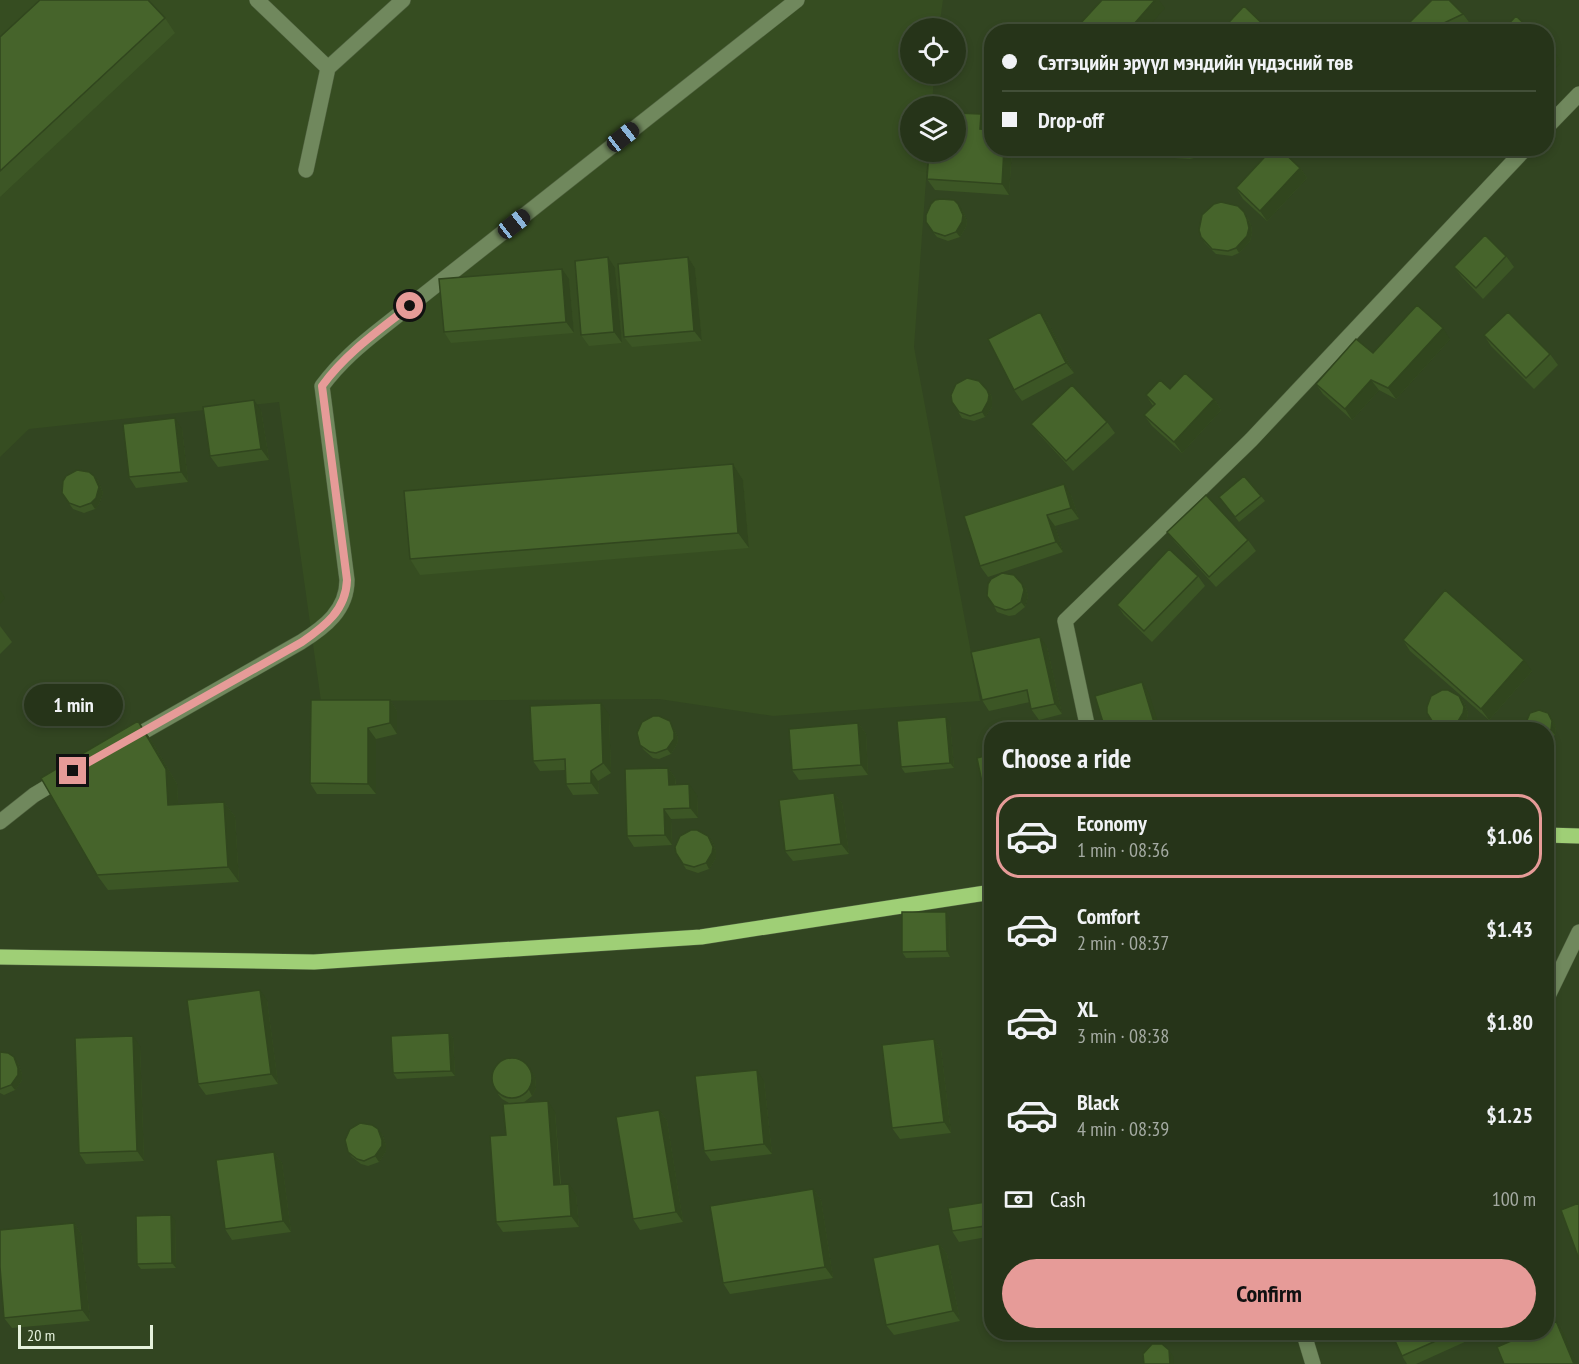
<!DOCTYPE html>
<html lang="en">
<head>
<meta charset="utf-8">
<style>
  body { margin:0; font-family:"PT Sans Narrow",sans-serif; background:#323f26; color:#f1f3f6; height:100vh; display:flex; flex-direction:column; font-size:22px; white-space:nowrap }
  * { box-sizing:border-box; margin:0 }
  p { font-size:20px; color:#a4aaa2 }
  .icon { flex:none; width:33px; height:33px; fill:none; stroke:currentColor; stroke-width:2; stroke-linecap:round; stroke-linejoin:round }
  .map { position:relative; flex:1; overflow:hidden }
  .sheet { position:absolute; left:984px; top:722px; width:570px; height:618px; display:flex; flex-direction:column; background:#263419; border-radius:24px; box-shadow:0 3px 9px #0003,0 0 0 2px #424f38 }
  .sheet>* { flex:none }
  .guide { position:absolute; left:984px; top:24px; width:570px; height:132px; border-radius:24px; box-shadow:0 3px 9px #0003,0 0 0 2px #424f38; display:grid; align-content:center; height:132px; padding:0 18px; background:#263419 }
  .fabs { position:absolute; left:900px; top:18px; display:grid; gap:12px }
  .fabs a { display:grid; place-items:center; width:66px; height:66px; border-radius:50%; background:#263419; box-shadow:0 3px 9px #0003,0 0 0 2px #424f38; font-size:30px }
  .scale { position:absolute; left:18px; bottom:15px; width:135px; box-sizing:border-box; padding-left:6px; border:3px solid #e5f1dc; border-top:0; font-size:16px; line-height:21px; white-space:nowrap; color:#e5f1dc; -webkit-text-stroke:4px #324521; paint-order:stroke }
  .end { position:absolute; width:27px; height:27px; margin:-14px; border:8px solid #e69b98; background:#111; box-shadow:0 0 0 3px #111 }
  .from { border-radius:50% }
  .bubble { position:absolute; height:42px; border-radius:21px; background:#263419; box-shadow:0 3px 9px #0003,0 0 0 2px #424f38; font-size:20px; font-weight:700; line-height:42px; text-align:center }
  .car { position:absolute; width:18px; height:36px; margin:-18px -9px; border-radius:8px; box-shadow:0 0 4px 2px #0007; background:linear-gradient(#222 24%,#8ab4d8 0 40%,#222 0 76%,#8ab4d8 0 86%,#222 0) }
  .guide b { display:flex; align-items:center; gap:21px; height:57px; font-size:22px }
  .guide b+b { border-top:2px solid #424f38 }
  .guide i { width:15px; height:15px; background:#f1f3f6 }
  ul { padding:0; list-style:none }
  li { display:flex; align-items:center; gap:18px; height:84px; margin:0 12px 9px; padding:0 6px; border:3px solid transparent; border-radius:24px }
  li div { flex:1 }
  li b { display:block; font-size:22px }
  li em { font-style:normal; font-weight:700 }
  li.on { border-color:#e69b98 }
  li>.icon { width:54px; height:54px; stroke-width:1.5 }
  h2 { padding:0 18px; font-size:27px; line-height:72px }
  .pay { display:flex; align-items:center; gap:15px; height:66px; padding:0 18px; font-size:22px }
  .pay p { margin-inline-start:auto }
  .action { display:flex; gap:12px; margin-top:auto; padding:12px 18px }
  .action a { flex:1; height:69px; border-radius:36px; background:#e69b98; color:#111; font-size:24px; font-weight:700; line-height:69px; text-align:center }
  .map>svg:first-child { display:block }
  .built { fill:#364d21 }
  .lines { fill:none; stroke-linecap:round; stroke-linejoin:round }
  .minor-casing { stroke:#4f613f; stroke-width:16 }
  .major-casing { stroke:#4f613f; stroke-width:16 }
  .minor { stroke:#70885d; stroke-width:15 }
  .major { stroke:#9fcf76; stroke-width:15 }
  .wall { fill:#3c5625 }
  .shaded-wall { fill:#31461e }
  .building { fill:#46642b; stroke:#31461e; stroke-width:1.5 }
  .route { stroke:#e69b98; stroke-width:8 }
</style>
</head>
<body>
<div class="map">
<svg width="1579" height="1364" viewBox="0 0 1579 1364">
  <rect width="100%" height="100%" fill="#324521"/>
  <path class="built" d="M0 0H943L939 28H910V74H934L932 106H910V152H928L914 347 980 701 773 716 659 699 321 701 279 402 29 429 0 457Z"/>
  <g class="lines">
    <defs>
      <path id="minor" d="M257 0 328 68
        M1546 128 1579 94
        M306 170 328 68 403 0
        M1088 729 1065 621 1251 440 1526 148
        M129 740 301 642C325 627 347 610 347 580L322 386C340 362 360 345 383 327L797 0
        M0 822 34 795 64 777
        M1546 1000 1579 932
        M1305 1332 1306 1341 1313 1364"/>
      <path id="major" d="M1546 835 1579 836
        M0 957 314 962 701 937 992 892"/>
    </defs>
    <use href="#minor" class="minor-casing"/>
    <use href="#major" class="major-casing"/>
    <use href="#minor" class="minor"/>
    <use href="#major" class="major"/>
  </g>
  <path class="wall" d="M1463 14 1471 25 1456 32H1400Z
    M165 18 175 33 0 197V37Z
    M988 125V130L992 148H1012L1009 195 935 190 927 179Z
    M1165 148H1205L1204 152 1198 157 1190 159 1174 158 1168 153Z
    M1300 168 1307 178 1267 221 1243 199 1236 188Z
    M962 210 967 221 966 227 960 237 948 241 937 237 933 232Z
    M1247 217 1251 225 1252 233 1250 241 1239 253 1232 256 1216 254 1205 243 1201 237Z
    M1506 256 1514 267 1483 299 1462 277 1454 267Z
    M688 257 695 268 702 341 632 347 624 337Z
    M615 268 622 343 589 346 581 335Z
    M569 279 574 333 451 343 444 332Z
    M1040 312 1048 323 1074 373 1022 401 1014 390Z
    M1484 335 1550 354 1558 365 1534 389 1491 346Z
    M1450 339 1396 399 1379 390 1352 420 1323 394 1316 384 1373 353Z
    M987 390 991 395 992 401V407L985 417 974 421 962 418 952 402Z
    M1146 395 1214 399 1221 410 1182 453 1152 426 1144 415 1153 406Z
    M261 410 269 460 218 467 210 456Z
    M1107 422 1115 433 1073 471 1039 434 1031 424Z
    M182 429 188 482 136 488 129 477Z
    M733 464 743 480 749 548 420 575 410 559Z
    M94 476 98 481 103 493 99 504 95 509 84 513 73 509 62 493Z
    M1071 495 1079 519 1055 526 1063 552 988 577 980 566Z
    M1261 496 1265 501 1239 522 1223 502Z
    M1167 532 1248 540 1256 551 1216 587 1175 542Z
    M1198 576 1205 586 1152 642 1124 615 1117 605Z
    M1022 584 1026 589 1028 596 1025 607 1015 615 1009 616 997 612 994 606Z
    M0 626 12 642 0 654Z
    M1403 640 1532 671 1489 720 1410 651Z
    M1047 647 1062 714 1039 720 1031 709 1030 702 989 711 982 700Z
    M1459 696 1463 701 1468 713 1467 718 1460 729H1437L1434 724Z
    M390 700 397 711V734L376 739V794H317L310 783Z
    M609 714 611 773 598 781 599 794 573 795 566 784 565 770 540 771 533 761Z
    M1551 719 1556 726 1555 735 1546 741V729Z
    M138 721 149 737 177 784 178 805 224 802 235 817 239 882 108 890 97 875Z
    M858 723 866 734 868 775 799 780 792 770Z
    M950 723 954 768 905 773 901 767Z
    M673 727 678 738 677 744 671 754 659 759 653 758 644 750 640 745Z
    M992 754V796L988 797 984 792Z
    M668 768 675 778 676 785 697 795 698 818 671 819 672 845 634 847 627 836Z
    M834 793 842 803 849 854 793 861 785 851Z
    M708 836 712 841 716 852V858L709 869 698 873 686 869 676 853Z
    M949 917 950 957 906 958 902 952Z
    M267 1000 278 1084 206 1095 198 1084Z
    M449 1033 453 1038 455 1076 397 1079 393 1073Z
    M934 1039 941 1050 951 1133 900 1139 892 1128Z
    M140 1046 144 1161 86 1164 79 1153Z
    M0 1052 18 1063 22 1074V1080L15 1090 4 1095 0 1093Z
    M525 1063 535 1077 536 1088 532 1096 523 1103 555 1112 561 1185 576 1195 579 1227 503 1232 496 1222 506 1135 511 1104 502 1099 498 1094Z
    M764 1081 772 1154 711 1161 704 1151Z
    M659 1110 667 1121 683 1222 640 1230 633 1219Z
    M382 1134 386 1145V1151L379 1162 368 1166 361 1164 352 1157 348 1152Z
    M274 1152 282 1163 291 1232 232 1240 225 1229Z
    M813 1189 821 1200 833 1278 730 1294 723 1283Z
    M992 1201V1236L959 1242 952 1231Z
    M175 1220 176 1268 141 1269 137 1264Z
    M74 1223 81 1234 90 1321 12 1328 4 1318Z
    M939 1244 947 1254 960 1321 894 1335 886 1325Z
    M1391 1332H1476L1478 1336 1416 1364H1407L1402 1356Z"/>
  <path class="shaded-wall" d="M1155 0H1159L1165 8 1144 32H1127Z
    M1554 51 1561 62 1546 78V59Z
    M981 114 988 125 987 140 980 129Z
    M1004 148H1012L1009 195 1002 184Z
    M1300 168 1307 178 1267 221 1260 211Z
    M958 204 962 210 967 221 966 227 960 237 956 232Z
    M1244 212 1251 225 1252 233 1250 241 1239 253 1236 248Z
    M608 257 615 268 622 343 614 332Z
    M688 257 695 268 702 341 694 331Z
    M562 269 569 279 574 333 566 322Z
    M1040 312 1048 323 1074 373 1066 363Z
    M1443 328 1450 339 1396 399 1388 388Z
    M1371 380 1379 390 1352 420 1345 409Z
    M987 390 991 395 992 401V407L985 417 982 412Z
    M1214 399 1221 410 1182 453 1174 442Z
    M254 400 261 410 269 460 261 449Z
    M175 418 182 429 188 482 181 472Z
    M733 464 743 480 749 548 738 533Z
    M94 476 98 481 103 493 99 504 95 509 91 503Z
    M1064 484 1071 495 1079 519 1071 508Z
    M1047 515 1055 526 1063 552 1056 542Z
    M1022 584 1026 589 1028 596 1025 607 1021 602Z
    M0 590 5 598 0 604Z
    M1040 637 1047 647 1062 714 1055 704Z
    M1524 660 1532 671 1489 720 1481 709Z
    M1142 682 1149 693 1160 729H1156Z
    M1459 696 1463 701 1468 713 1467 718 1460 729 1457 723Z
    M390 700 397 711V734L390 723Z
    M601 703 609 714 611 773 603 763Z
    M1548 713 1556 726 1555 735 1551 730Z
    M946 717 950 723 954 768 950 763Z
    M138 721 149 737 177 784 179 821 168 805Z
    M670 721 673 727 678 738 677 744 671 754 667 749Z
    M858 723 866 734 868 775 861 765Z
    M368 728 376 739V794L368 784Z
    M668 768 675 778 676 796 669 785Z
    M591 771 598 781 599 794 591 783Z
    M689 784 697 795 698 818 690 808Z
    M834 793 842 803 849 854 841 844Z
    M224 802 235 817 239 882 228 867Z
    M664 809 671 819 672 845 665 835Z
    M708 836 712 841 716 852V858L709 869 706 863Z
    M946 912 949 917 950 957 947 951Z
    M260 990 267 1000 278 1084 271 1074Z
    M449 1033 453 1038 455 1076 451 1071Z
    M133 1036 140 1046 144 1161 137 1151Z
    M934 1039 941 1050 951 1133 944 1122Z
    M14 1057 18 1063 22 1074V1080L15 1090 11 1085Z
    M757 1070 764 1081 772 1154 764 1144Z
    M532 1072 535 1077 536 1088 532 1096 529 1090Z
    M548 1101 555 1112 561 1196 554 1185Z
    M659 1110 667 1121 683 1222 676 1212Z
    M378 1129 382 1134 386 1145V1151L379 1162 375 1156Z
    M274 1152 282 1163 291 1232 283 1221Z
    M569 1184 576 1195 579 1227 571 1216Z
    M813 1189 821 1200 833 1278 825 1267Z
    M171 1215 175 1220 176 1268 172 1263Z
    M74 1223 81 1234 90 1321 82 1310Z
    M939 1244 947 1254 960 1321 953 1311Z
    M1556 1321 1563 1332 1577 1364H1574Z
    M1169 1350 1173 1356 1174 1364H1170Z"/>
  <path class="building" d="M40 0H148L165 18 0 171V37Z
    M1102 0H1155L1127 32H1087L1079 25Z
    M1432 0H1449L1463 14 1425 32H1400Z
    M1244 6 1271 32H1220Z
    M1516 16 1533 32H1501Z
    M1546 44 1554 51 1546 59Z
    M956 113 981 114 980 129 992 130V148H1004L1002 184 927 179 929 152H956Z
    M1165 148H1198L1194 151 1186 154 1171 152Z
    M1273 148H1279L1300 168 1260 211 1236 188Z
    M941 199 954 200 958 204 963 215 962 222 956 232 945 236 933 232 926 222V215L931 204 935 200Z
    M1221 202 1238 206 1244 212 1247 219 1249 228 1247 236 1236 248 1228 251 1212 249 1201 237 1199 230 1202 215 1214 204Z
    M1485 235 1506 256 1476 288 1454 267Z
    M608 257 614 332 581 335 575 261Z
    M688 257 694 331 624 337 618 264Z
    M562 269 566 322 444 332 439 279Z
    M1417 305 1443 328 1388 388 1371 380 1345 409 1316 384 1356 339 1373 353Z
    M1040 312 1066 363 1014 390 988 339Z
    M1508 312 1550 354 1526 378 1484 335Z
    M1185 373 1214 399 1174 442 1144 415 1155 404 1146 395 1160 380 1170 389Z
    M967 378 979 381 987 390 989 395 988 401 982 412 970 416 959 412 952 402 951 395 956 384Z
    M1072 385 1107 422 1066 461 1031 424Z
    M254 400 261 449 210 456 203 407Z
    M175 418 181 472 129 477 123 424Z
    M733 464 738 533 410 559 404 491Z
    M77 470 89 472 94 476 99 487 96 498 91 503 80 507 69 503 62 493 63 481 66 476Z
    M1244 476 1261 496 1235 517 1219 497Z
    M1064 484 1071 508 1047 515 1056 542 980 566 964 516Z
    M1206 495 1248 540 1209 577 1167 532Z
    M1169 549 1198 576 1144 631 1117 605Z
    M1002 573 1014 575 1022 584 1024 590 1021 602 1011 609 1005 610 994 606 987 596 988 584 991 579Z
    M1445 590 1524 660 1481 709 1403 640Z
    M1040 637 1055 704 1031 709 1027 690 982 700 971 652Z
    M1142 682 1156 729H1105L1095 696Z
    M1442 690H1448L1459 696 1464 707 1463 713 1457 723 1445 728 1434 724 1427 713V707L1431 696Z
    M311 700H390V723L368 728V784L310 783Z
    M601 703 603 763 591 771V783L566 784 565 759 533 761 530 706Z
    M1539 710 1548 713 1552 721 1551 730 1546 733V729H1527L1525 725 1530 713Z
    M653 716H659L670 721 674 732V739L667 749 656 753 650 752 640 745 637 733 642 722Z
    M946 717 950 763 901 767 897 721Z
    M138 721 166 769 168 805 224 802 228 867 97 875 41 778Z
    M858 723 861 765 792 770 789 729Z
    M992 754V790L984 792 977 758Z
    M668 768 669 785 689 784 690 808 664 809 665 835 627 836 625 769Z
    M834 793 841 844 785 851 779 800Z
    M691 830H697L708 836 713 847 712 853 706 863 694 867 683 864 676 853 675 847 680 836Z
    M902 912H946L947 951 902 952Z
    M260 990 271 1074 198 1084 187 1000Z
    M449 1033 451 1071 393 1073 391 1036Z
    M133 1036 137 1151 79 1153 75 1038Z
    M934 1039 944 1122 892 1128 882 1045Z
    M0 1052 8 1053 14 1057 18 1068V1075L11 1085 0 1089Z
    M492 1078a20 20 0 1 1 40 0a20 20 0 1 1-40 0Z
    M757 1070 764 1144 704 1151 695 1076Z
    M548 1101 554 1185 569 1184 571 1216 496 1222 490 1136 506 1135 503 1104Z
    M659 1110 676 1212 633 1219 616 1117Z
    M360 1123 372 1125 378 1129 382 1140V1146L375 1156 364 1161 357 1159 348 1152 345 1140 350 1129Z
    M274 1152 283 1221 225 1229 216 1160Z
    M813 1189 825 1267 723 1283 710 1206Z
    M992 1201V1225L952 1231 948 1208Z
    M1579 1203V1259L1561 1210Z
    M171 1215 172 1263 137 1264 136 1216Z
    M74 1223 82 1310 4 1318 0 1267V1230Z
    M939 1244 953 1311 886 1325 873 1258Z
    M1556 1321 1574 1364H1504L1497 1347 1532 1332H1546V1326Z
    M1391 1332H1456L1402 1356Z
    M1152 1344H1162L1169 1350 1170 1364H1144L1143 1354Z"/>
  <g class="lines">
    <path class="route" d="M73 771 302 642C325 626 346 610 347 580L322 386C346 353 378 331 410 306"/>
  </g>
</svg>
<div class="fabs">
<a><svg class="icon" aria-label="locate" viewBox="0 0 24 24"><circle cx="12" cy="12" r="6"/><path d="M12 2v4M12 18v4M2 12h4M18 12h4"/></svg></a>
<a><svg class="icon" aria-label="layers" viewBox="0 0 24 24"><path d="M12 4l9 5-9 5-9-5zM3 14l9 5 9-5"/></svg></a>
</div>
<div class="scale">20 m</div>
<i class="end from" style="left:410px;top:306px"></i>
<i class="end" style="left:73px;top:771px"></i>
<div class="bubble" style="left:24px;top:684px;width:99px">1 min</div>
<i class="car" style="left:623px;top:137px;rotate:52deg"></i>
<i class="car" style="left:514px;top:224px;rotate:52deg"></i>
<div class="guide">
<b><i class="from"></i>Сэтгэцийн эрүүл мэндийн үндэсний төв</b>
<b><i></i>Drop-off</b>
</div>
<section class="sheet">
<h2>Choose a ride</h2>
<ul>
<li class="on"><svg class="icon" aria-label="car" viewBox="0 0 24 24"><path d="M5 17H2v-5l4-1 3-4h7l3 4 3 1v5h-3M9 17h6M6 11h13"/><circle cx="7" cy="17" r="2"/><circle cx="17" cy="17" r="2"/></svg><div><b>Economy</b><p>1 min · 08:36</p></div><em>$1.06</em></li>
<li><svg class="icon" aria-label="car" viewBox="0 0 24 24"><path d="M5 17H2v-5l4-1 3-4h7l3 4 3 1v5h-3M9 17h6M6 11h13"/><circle cx="7" cy="17" r="2"/><circle cx="17" cy="17" r="2"/></svg><div><b>Comfort</b><p>2 min · 08:37</p></div><em>$1.43</em></li>
<li><svg class="icon" aria-label="car" viewBox="0 0 24 24"><path d="M5 17H2v-5l4-1 3-4h7l3 4 3 1v5h-3M9 17h6M6 11h13"/><circle cx="7" cy="17" r="2"/><circle cx="17" cy="17" r="2"/></svg><div><b>XL</b><p>3 min · 08:38</p></div><em>$1.80</em></li>
<li><svg class="icon" aria-label="car" viewBox="0 0 24 24"><path d="M5 17H2v-5l4-1 3-4h7l3 4 3 1v5h-3M9 17h6M6 11h13"/><circle cx="7" cy="17" r="2"/><circle cx="17" cy="17" r="2"/></svg><div><b>Black</b><p>4 min · 08:39</p></div><em>$1.25</em></li>
</ul>
<div class="pay"><svg class="icon" aria-label="cash" viewBox="0 0 24 24"><path d="M3 7h18v10H3z"/><circle cx="12" cy="12" r="2"/></svg>Cash<p>100 m</p></div>
<div class="action"><a>Confirm</a></div>
</section>
</div>
</body>
</html>
